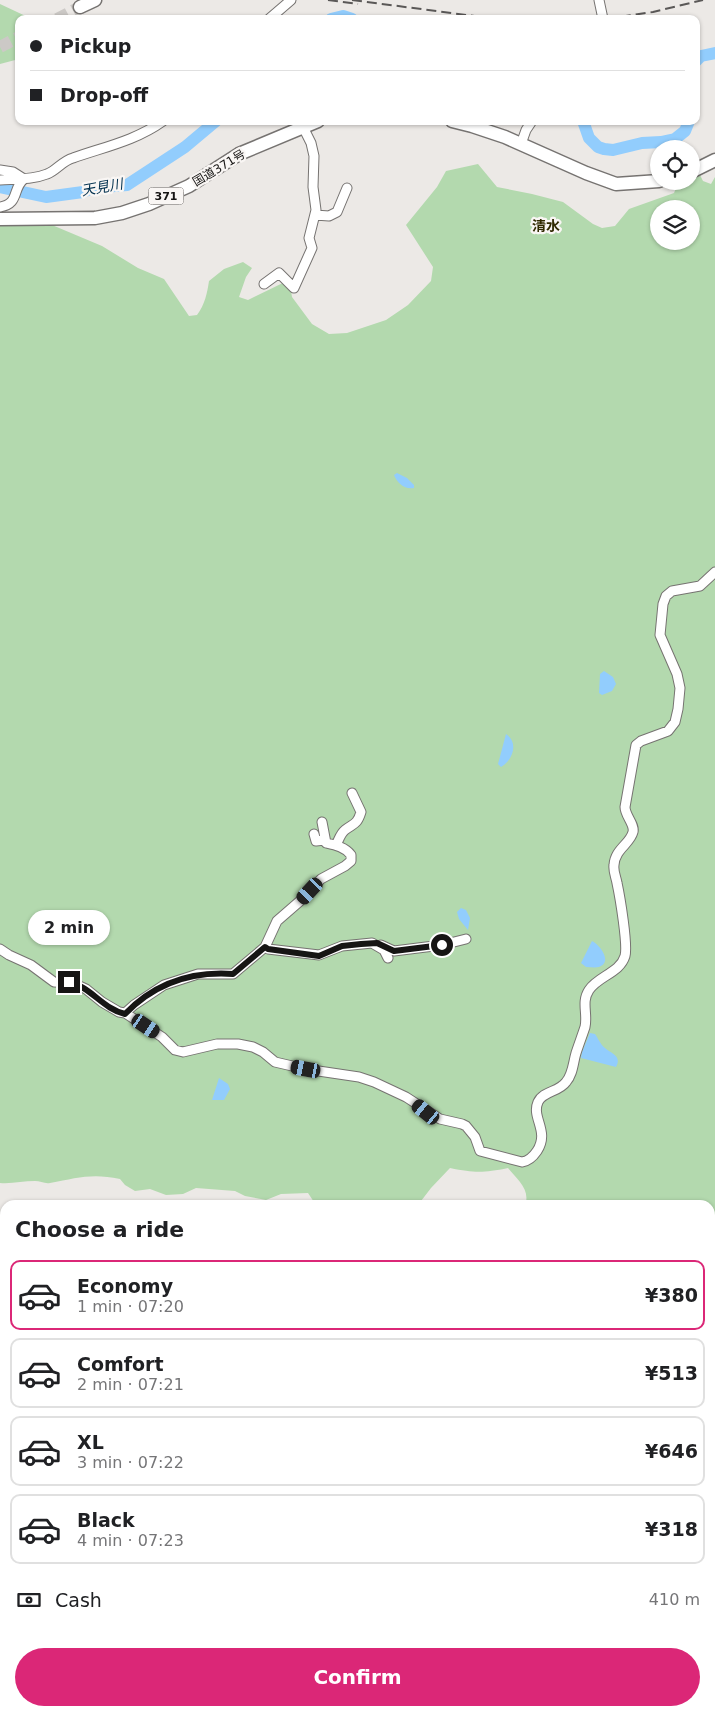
<!DOCTYPE html>
<html lang="en">
<head>
<meta charset="utf-8">
<style>
  body { margin:0; font-family:"DejaVu Sans","Noto Sans JP",sans-serif; background:#f6f6f6; color:#202124; height:100vh; display:flex; flex-direction:column; font-size:19px; white-space:nowrap }
  * { box-sizing:border-box; margin:0 }
  p { font-size:16px; color:#757577 }
  .icon { flex:none; width:28px; height:28px; fill:none; stroke:currentColor; stroke-width:2; stroke-linecap:round; stroke-linejoin:round }
  .map { position:relative; flex:1; overflow:hidden }
  .details { position:absolute; left:0px; top:1200px; width:715px; height:516px; display:flex; flex-direction:column; background:#fff; border-radius:15px 15px 0 0; box-shadow:0 1px 4px #0004 }
  .details>* { flex:none }
  .top-card { position:absolute; left:15px; top:15px; width:685px; height:110px; border-radius:10px; box-shadow:0 1px 4px #0004; display:grid; align-content:center; height:110px; padding:0 15px; background:#fff }
  .tools { position:absolute; left:650px; top:140px; display:grid; gap:10px }
  .tools a { display:grid; place-items:center; width:50px; height:50px; border-radius:50%; background:#fff; box-shadow:0 1px 4px #0004; font-size:25px }
  .end { position:absolute; width:22px; height:22px; margin:-11px; border:6px solid #161514; background:#fff; box-shadow:0 0 0 2px #fff }
  .from { border-radius:50% }
  .bubble { position:absolute; height:35px; border-radius:18px; background:#fff; box-shadow:0 1px 4px #0004; font-size:16px; font-weight:700; line-height:35px; text-align:center }
  .car { position:absolute; width:15px; height:30px; margin:-15px -8px; border-radius:6px; box-shadow:0 0 4px 1px #0007; background:linear-gradient(#222 24%,#8ab4d8 0 40%,#222 0 76%,#8ab4d8 0 86%,#222 0) }
  .top-card b { display:flex; align-items:center; gap:18px; height:48px; font-size:19px }
  .top-card b+b { border-top:1px solid #e0e0e0 }
  .top-card i { width:12px; height:12px; background:#202124 }
  ul { padding:0; list-style:none }
  li { display:flex; align-items:center; gap:15px; height:70px; margin:0 10px 8px; padding:0 5px; border:2px solid #e0e0e0; border-radius:10px }
  li div { flex:1 }
  li b { display:block; font-size:19px }
  li em { font-style:normal; font-weight:700 }
  li.active { border-color:#db2777 }
  li>.icon { width:45px; height:45px; stroke-width:1.5 }
  h2 { padding:0 15px; font-size:22px; line-height:60px }
  .pay { display:flex; align-items:center; gap:12px; height:55px; padding:0 15px; font-size:19px }
  .pay p { margin-inline-start:auto }
  .primary-button { display:flex; gap:10px; margin-top:auto; padding:10px 15px }
  .primary-button a { flex:1; height:58px; border-radius:30px; background:#db2777; color:#fff; font-size:20px; font-weight:700; line-height:58px; text-align:center }
  .map>svg:first-child { display:block }
  .green { fill:#b3d9ae; fill-rule:evenodd }
  .water { fill:#92cdfd }
  .lines { fill:none; stroke-linecap:round; stroke-linejoin:round }
  .river { stroke:#92cdfd; stroke-width:12 }
  .highway-tunnel { stroke:#ccc9c6; stroke-width:12; stroke-dasharray:12 6; stroke-linecap:butt }
  .minor-casing { stroke:#767371; stroke-width:11 }
  .major-casing { stroke:#767371; stroke-width:12 }
  .highway-casing { stroke:#767371; stroke-width:15 }
  .minor { stroke:#fff; stroke-width:9 }
  .major { stroke:#fff; stroke-width:10 }
  .highway { stroke:#fff; stroke-width:12 }
  .rail { stroke:#5a5857; stroke-width:2; stroke-dasharray:10 5; stroke-linecap:butt }
  .route { stroke:#161514; stroke-width:6 }
  .labels { text-anchor:middle; dominant-baseline:central; stroke-width:4.5; stroke-linejoin:round; paint-order:stroke }
  .shield { fill:#f9f6f4; stroke:#5a5857; stroke-width:1 }
  .shield-label { font-size:11px; font-weight:bold; fill:#161514 }
  .street-label { font-size:12px; fill:#161514; stroke:#f9f6f4 }
  .water-label { font-size:14px; font-style:italic; fill:#00304e; stroke:#f9f6f4 }
  .neighbourhood-label { font-size:14px; font-weight:bold; fill:#302a00; stroke:#f9f6f4 }
</style>
</head>
<body>
<div class="map">
<svg width="715" height="1716" viewBox="0 0 715 1716">
  <rect width="100%" height="100%" fill="#ece9e6"/>
  <path class="green" d="M0 4 32 19H19V59L0 64Z
    M478 164 497 187 532 194 563 202 593 224 602 228 615 226 629 209 674 193 676 188 683 181H691V177L700 175 703 181 711 184 715 177V1716H323L316 1711H710V1205H525C531 1190 517 1179 508 1168 483 1173 475 1173 450 1168L431 1188 418 1205H316L308 1193 281 1194 266 1200 245 1196 235 1191 196 1188 183 1194 166 1195 150 1189 135 1191 125 1185 120 1179C92 1173 77 1178 50 1183 45 1184 40 1181 35 1181 23 1181 12 1184 0 1183V224L52 225 102 246 138 268 164 279 189 316 197 315C205 304 207 294 209 281L224 269 243 262 252 268 246 277 239 297 248 300 289 280 292 297 312 324 329 334 347 333 386 320 408 305 431 281 433 267 406 225 437 187 446 171ZM659 209H691V241H659Z
    M0 1626 5 1628 4 1641H5V1664L0 1662Z"/>
  <path class="water" d="M397 473 407 478 414 485V488C405 490 397 483 394 475Z
    M604 671 613 677 616 684 612 691 602 695 599 693 600 674Z
    M506 734C519 743 513 760 501 767L498 764Z
    M461 908 466 910 470 918 468 930 459 919 457 912Z
    M592 941C600 945 613 962 599 967 595 968 590 967 586 967L581 963Z
    M590 1033 595 1034C598 1038 600 1044 605 1048 612 1054 622 1056 616 1067L581 1058 582 1052Z
    M219 1078 228 1084 230 1089 224 1100H212Z"/>
  <g class="lines">
    <path class="river" d="M331 19 343 16 352 19
      M696 61 701 56 715 53
      M583 121 589 138 598 147 604 149 613 150 642 143 661 142 675 139 685 131 689 121
      M0 187 46 197 83 192 92 188 127 185 185 147 216 121"/>
    <path class="highway-tunnel" d="M57 19 80 7
      M0 47 19 37"/>
    <defs>
      <path id="minor" d="M599 0 603 19
        M269 19 291 0
        M521 144 526 130 532 121
        M0 170 13 172 24 179
        M0 180C15 179 32 180 47 174 56 171 62 161 73 158 104 147 135 141 163 121
        M0 207C20 204 12 188 24 179
        M315 215 329 216 337 212 347 188
        M264 284 279 273 294 288 312 248 309 238 316 210 313 187 314 156 311 143 303 127
        M314 834 316 841 325 840
        M336 845C339 840 340 834 345 830 354 823 357 825 361 812L352 793
        M381 945 394 951 442 945 466 939
        M265 947 268 949 319 955 342 946 372 943 384 950 388 958
        M0 949 9 955 31 965 54 982 73 983 86 989 102 1002 119 1012 125 1013 162 1037 175 1050 183 1052 217 1044H238L253 1047 263 1052 275 1062 305 1069 359 1077 374 1082 406 1097 440 1119 462 1124 466 1126 475 1137 480 1151 522 1162C529 1161 533 1157 537 1151 550 1131 531 1118 538 1102 543 1091 559 1092 566 1082 573 1074 573 1063 576 1053 579 1044 582 1036 585 1027 588 1014 581 1002 589 990 598 976 620 973 625 956 628 945 620 897 617 883 616 877 613 871 614 865 615 849 630 844 633 832 635 824 625 816 625 807L636 745 641 741 668 731 675 722 678 709 680 688 677 674 660 635 663 604 666 596 672 591 700 586 715 572
        M125 1013 134 1005 164 985 198 974H233L265 947 277 921 300 901 321 879 345 866 351 861V855C345 847 335 845 326 843L322 822
        M0 1261H5
        M0 1272 5 1274
        M0 1313 5 1315
        M0 1354 5 1356
        M0 1394 5 1396
        M0 1435 5 1437
        M0 1475 5 1477
        M0 1515 5 1517
        M0 1582 5 1584
        M0 1621 5 1623
        M101 1711 103 1716"/>
      <path id="major" d="M0 1712 14 1716"/>
      <path id="highway" d="M80 7 95 0
        M452 121 472 126 505 137 586 173 616 184 659 181
        M691 172 715 160
        M0 219 95 218 122 213 149 204 189 186 239 154 318 121"/>
    </defs>
    <use href="#minor" class="minor-casing"/>
    <use href="#major" class="major-casing"/>
    <use href="#highway" class="highway-casing"/>
    <use href="#minor" class="minor"/>
    <use href="#major" class="major"/>
    <use href="#highway" class="highway"/>
    <path class="rail" d="M328 0 358 4
      M352 0 497 19
      M606 19 653 12 703 0"/>
  </g>
  <g class="lines">
    <path class="route" d="M69 982C91 987 103 1009 125 1014 155 983 191 971 233 974L265 947 268 949 319 956 342 946 361 944 377 943 394 951 442 945"/>
  </g>
  <g class="labels">
    <rect class="shield" x="148.5" y="187.5" width="35" height="17" rx="4"/>
    <g class="shield-label">
      <text x="166" y="196">371</text>
    </g>
    <g class="street-label">
      <text transform="translate(219 168) rotate(-31)">国道371号</text>
    </g>
    <g class="water-label">
      <text transform="translate(102 187) rotate(-10)">天見川</text>
    </g>
    <g class="neighbourhood-label">
      <text x="546" y="226">清水</text>
    </g>
  </g>
</svg>
<div class="tools">
<a><svg class="icon" aria-label="locate" viewBox="0 0 24 24"><circle cx="12" cy="12" r="6"/><path d="M12 2v4M12 18v4M2 12h4M18 12h4"/></svg></a>
<a><svg class="icon" aria-label="layers" viewBox="0 0 24 24"><path d="M12 4l9 5-9 5-9-5zM3 14l9 5 9-5"/></svg></a>
</div>
<i class="end from" style="left:442px;top:945px"></i>
<i class="end" style="left:69px;top:982px"></i>
<div class="bubble" style="left:28px;top:910px;width:82px">2 min</div>
<i class="car" style="left:310px;top:891px;rotate:223deg"></i>
<i class="car" style="left:146px;top:1026px;rotate:124deg"></i>
<i class="car" style="left:306px;top:1069px;rotate:281deg"></i>
<i class="car" style="left:426px;top:1112px;rotate:309deg"></i>
<div class="top-card">
<b><i class="from"></i>Pickup</b>
<b><i></i>Drop-off</b>
</div>
<section class="details">
<h2>Choose a ride</h2>
<ul>
<li class="active"><svg class="icon" aria-label="car" viewBox="0 0 24 24"><path d="M5 17H2v-5l4-1 3-4h7l3 4 3 1v5h-3M9 17h6M6 11h13"/><circle cx="7" cy="17" r="2"/><circle cx="17" cy="17" r="2"/></svg><div><b>Economy</b><p>1 min · 07:20</p></div><em>¥380</em></li>
<li><svg class="icon" aria-label="car" viewBox="0 0 24 24"><path d="M5 17H2v-5l4-1 3-4h7l3 4 3 1v5h-3M9 17h6M6 11h13"/><circle cx="7" cy="17" r="2"/><circle cx="17" cy="17" r="2"/></svg><div><b>Comfort</b><p>2 min · 07:21</p></div><em>¥513</em></li>
<li><svg class="icon" aria-label="car" viewBox="0 0 24 24"><path d="M5 17H2v-5l4-1 3-4h7l3 4 3 1v5h-3M9 17h6M6 11h13"/><circle cx="7" cy="17" r="2"/><circle cx="17" cy="17" r="2"/></svg><div><b>XL</b><p>3 min · 07:22</p></div><em>¥646</em></li>
<li><svg class="icon" aria-label="car" viewBox="0 0 24 24"><path d="M5 17H2v-5l4-1 3-4h7l3 4 3 1v5h-3M9 17h6M6 11h13"/><circle cx="7" cy="17" r="2"/><circle cx="17" cy="17" r="2"/></svg><div><b>Black</b><p>4 min · 07:23</p></div><em>¥318</em></li>
</ul>
<div class="pay"><svg class="icon" aria-label="cash" viewBox="0 0 24 24"><path d="M3 7h18v10H3z"/><circle cx="12" cy="12" r="2"/></svg>Cash<p>410 m</p></div>
<div class="primary-button"><a>Confirm</a></div>
</section>
</div>
</body>
</html>
